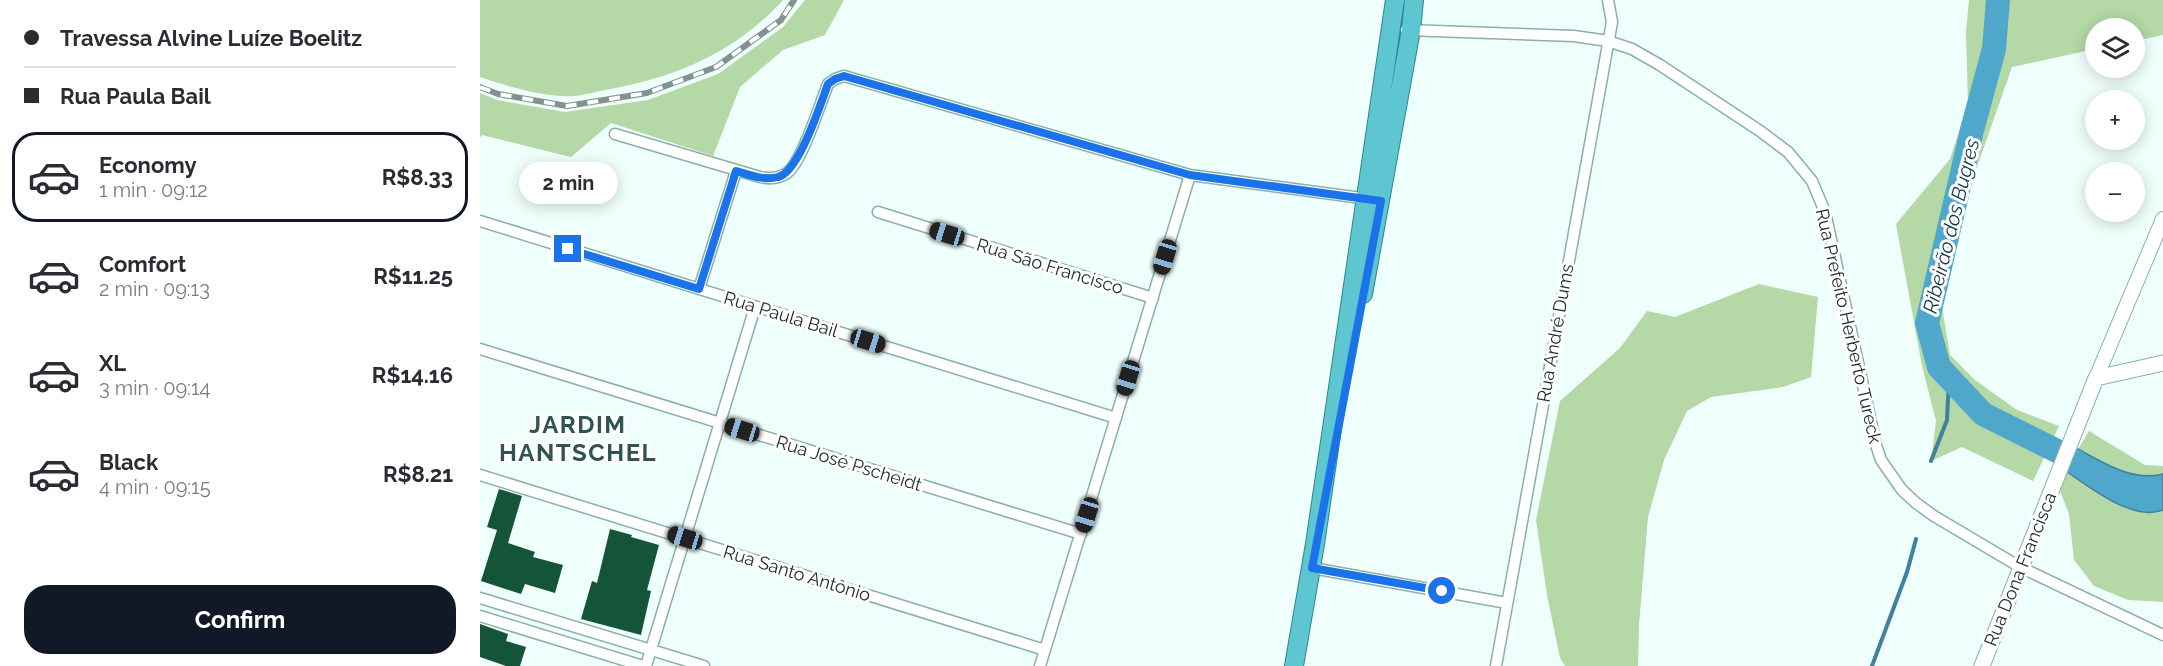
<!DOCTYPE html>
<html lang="en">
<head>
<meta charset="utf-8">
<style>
  body { margin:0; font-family:Raleway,sans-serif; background:#f2f2f3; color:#2b2b33; height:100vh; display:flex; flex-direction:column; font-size:22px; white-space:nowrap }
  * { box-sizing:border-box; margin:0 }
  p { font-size:20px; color:#7c7c81 }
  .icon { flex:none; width:33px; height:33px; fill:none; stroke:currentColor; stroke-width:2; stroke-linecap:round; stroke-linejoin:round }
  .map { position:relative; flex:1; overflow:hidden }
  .panel { display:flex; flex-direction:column; background:#fff; width:480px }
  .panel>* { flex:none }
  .hud { display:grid; align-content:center; height:132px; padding:0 24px; background:#fff }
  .tools { position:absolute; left:1605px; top:18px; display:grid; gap:12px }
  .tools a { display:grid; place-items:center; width:60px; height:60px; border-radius:50%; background:#fff; box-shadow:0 3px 15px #0003; font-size:30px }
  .end { position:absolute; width:27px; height:27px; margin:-14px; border:8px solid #1a73e8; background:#fff; box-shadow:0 0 0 3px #fff }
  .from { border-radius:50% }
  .bubble { position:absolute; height:42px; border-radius:21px; background:#fff; box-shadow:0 3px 15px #0003; font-size:20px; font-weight:700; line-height:42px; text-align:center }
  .car { position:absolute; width:18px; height:36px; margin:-18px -9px; border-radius:8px; box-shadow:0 0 4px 2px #0007; background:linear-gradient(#222 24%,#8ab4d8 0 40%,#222 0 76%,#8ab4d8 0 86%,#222 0) }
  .hud b { display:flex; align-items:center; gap:21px; height:57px; font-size:22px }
  .hud b+b { border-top:2px solid #e1e1e2 }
  .hud i { width:15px; height:15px; background:#2b2b33 }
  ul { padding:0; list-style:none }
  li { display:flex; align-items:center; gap:18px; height:90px; margin:0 12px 9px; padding:0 12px; border:3px solid transparent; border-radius:24px }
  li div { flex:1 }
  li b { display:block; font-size:22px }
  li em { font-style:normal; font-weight:700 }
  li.selected { border-color:#111827 }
  li>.icon { width:54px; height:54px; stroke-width:1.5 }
  .cta { display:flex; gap:12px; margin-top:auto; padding:12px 24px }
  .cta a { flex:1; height:69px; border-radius:24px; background:#111827; color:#fff; font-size:24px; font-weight:700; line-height:69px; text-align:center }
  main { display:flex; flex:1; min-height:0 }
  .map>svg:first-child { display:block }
  .green { fill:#b4d8a6 }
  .water { fill:#50a7cc; stroke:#40829b; stroke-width:1.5 }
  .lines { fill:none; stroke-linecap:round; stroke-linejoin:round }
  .stream { stroke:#40829b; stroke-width:4 }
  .river { stroke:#50a7cc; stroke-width:24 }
  .building { fill:#145438 }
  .minor-casing { stroke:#8ab0a9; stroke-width:13 }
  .tertiary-casing { stroke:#8ab0a9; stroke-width:16 }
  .secondary-casing { stroke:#8ab0a9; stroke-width:17 }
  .trunk-casing { stroke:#2c868e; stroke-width:20 }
  .minor { stroke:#fff; stroke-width:10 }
  .tertiary { stroke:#fff; stroke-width:14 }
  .secondary { stroke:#fff; stroke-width:15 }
  .trunk { stroke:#5ec6d0; stroke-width:18 }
  .rail-casing { stroke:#82928f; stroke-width:6 }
  .rail { stroke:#fff; stroke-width:4; stroke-dasharray:11; stroke-linecap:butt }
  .route { stroke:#1a73e8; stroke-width:8 }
  .labels { text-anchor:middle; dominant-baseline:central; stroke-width:6; stroke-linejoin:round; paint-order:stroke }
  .street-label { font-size:18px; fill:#1b2a28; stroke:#fff }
  .water-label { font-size:20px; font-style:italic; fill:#103747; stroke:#fff }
  .district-label { font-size:24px; font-weight:bold; letter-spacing:1.5px; fill:#30544e; stroke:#fff }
</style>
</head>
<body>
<main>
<section class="panel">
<div class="hud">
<b><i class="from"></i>Travessa Alvine Luíze Boelitz</b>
<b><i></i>Rua Paula Bail</b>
</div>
<ul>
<li class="selected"><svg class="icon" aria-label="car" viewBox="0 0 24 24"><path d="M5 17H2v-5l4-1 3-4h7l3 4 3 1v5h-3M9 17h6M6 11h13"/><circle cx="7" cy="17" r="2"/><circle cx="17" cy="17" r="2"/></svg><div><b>Economy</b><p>1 min · 09:12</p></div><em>R$8.33</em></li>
<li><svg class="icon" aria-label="car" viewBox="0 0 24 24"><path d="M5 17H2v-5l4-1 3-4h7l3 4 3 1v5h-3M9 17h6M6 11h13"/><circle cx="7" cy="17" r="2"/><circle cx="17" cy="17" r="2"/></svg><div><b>Comfort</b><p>2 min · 09:13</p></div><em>R$11.25</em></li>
<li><svg class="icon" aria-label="car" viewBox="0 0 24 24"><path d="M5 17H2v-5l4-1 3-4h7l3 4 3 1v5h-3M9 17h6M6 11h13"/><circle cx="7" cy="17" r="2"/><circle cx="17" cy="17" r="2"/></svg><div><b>XL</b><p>3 min · 09:14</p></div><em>R$14.16</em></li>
<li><svg class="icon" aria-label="car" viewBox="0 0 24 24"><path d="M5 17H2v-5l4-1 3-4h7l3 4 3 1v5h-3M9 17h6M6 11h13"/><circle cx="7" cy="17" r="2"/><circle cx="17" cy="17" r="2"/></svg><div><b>Black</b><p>4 min · 09:15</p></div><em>R$8.21</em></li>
</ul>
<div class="cta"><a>Confirm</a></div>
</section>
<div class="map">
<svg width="1683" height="666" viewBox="0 0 1683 666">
  <rect width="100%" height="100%" fill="#effffc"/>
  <path class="green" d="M0 0H303C256 52 198 76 131 89 119 91 106 95 94 96 68 98 25 86 0 77Z
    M325 0H364L345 35 303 50 260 87 233 156 131 123 91 157 2 135 0 138V93L17 100 85 112 168 100 238 74 303 27Z
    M1489 0H1683V35L1655 41 1654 28H1616L1615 49 1532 67 1476 227 1461 301 1470 355 1495 380 1537 410 1579 426 1553 481 1482 447 1451 461 1456 421 1442 366 1416 224 1470 159 1488 104 1486 32Z
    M1279 284 1338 297 1331 377 1303 387 1231 397 1207 411 1184 460 1168 517 1159 625 1158 666H1085L1080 658 1067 595 1056 520 1080 401 1140 348 1167 311 1195 317Z
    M1609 431 1665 465 1683 466V474C1654 482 1623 463 1598 449Z
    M1586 471 1623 497 1676 513 1683 510V602L1648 600 1614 586 1594 560 1589 514 1580 491Z"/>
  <path class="water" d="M1598 449C1623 463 1654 482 1683 474V510C1653 522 1609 487 1586 471Z"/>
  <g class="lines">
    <path class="stream" d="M1451 461 1467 420 1469 378
      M1392 666 1427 572 1436 539"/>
    <path class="river" d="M1518 0 1514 49 1492 130 1447 323 1459 367 1503 414 1585 455 1606 469"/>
  </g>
  <path class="building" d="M19 489 42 496 28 543 55 552 53 557 83 565 75 593 45 584 41 594 1 581 17 530 7 527Z
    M130 529 152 535 151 537 179 545 167 590 171 591 161 635 101 619 112 581 117 583Z
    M0 624 28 634 26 641 46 647 40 666H26L0 657Z"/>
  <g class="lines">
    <defs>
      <path id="minor" d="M926 30 1094 36 1128 41 1152 49 1180 65 1280 131 1308 152 1332 181 1345 212 1396 445 1401 460 1422 490 1436 503 1454 516 1540 567 1683 635
        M135 134 280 177C289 179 298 179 307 173 322 162 340 104 348 84L355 79 364 76 710 175 889 199
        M398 212 673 298
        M0 221 636 418
        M219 289 256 171
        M0 349 601 534
        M0 475 565 650
        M832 568 1027 603
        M0 598 224 666
        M0 616 163 666
        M166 666 275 307
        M560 666 710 175
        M1016 666 1132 22 1128 0"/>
      <path id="tertiary" d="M1616 378 1683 219"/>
      <path id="secondary" d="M1502 666 1616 378 1683 363"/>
      <path id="trunk" d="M883 294 931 30 934 0
        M814 666 835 544 915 0"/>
    </defs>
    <use href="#minor" class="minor-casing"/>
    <use href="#tertiary" class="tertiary-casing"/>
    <use href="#secondary" class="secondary-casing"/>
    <use href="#trunk" class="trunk-casing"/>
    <use href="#minor" class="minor"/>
    <use href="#tertiary" class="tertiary"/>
    <use href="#secondary" class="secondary"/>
    <use href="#trunk" class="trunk"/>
    <defs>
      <path id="rail" d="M0 87 18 94 87 106 167 93 236 67 301 20 314 0"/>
    </defs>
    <use href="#rail" class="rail-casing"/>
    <use href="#rail" class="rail"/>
  </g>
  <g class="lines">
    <path class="route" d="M88 249 219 289 256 171C270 175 284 181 298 177 319 172 340 105 348 84L355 79 364 76 710 175 901 201 832 568 962 591"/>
  </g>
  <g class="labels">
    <g class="street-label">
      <text transform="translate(570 266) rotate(17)">Rua São Francisco</text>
      <text transform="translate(301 314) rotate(17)">Rua Paula Bail</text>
      <text transform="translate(1369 326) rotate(77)">Rua Prefeito Herberto Tureck</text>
      <text transform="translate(1075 333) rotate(-80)">Rua André Dums</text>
      <text transform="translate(369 463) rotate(17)">Rua José Pscheidt</text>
      <text transform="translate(1540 569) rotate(-68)">Rua Dona Francisca</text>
      <text transform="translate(317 573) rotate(17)">Rua Santo Antônio</text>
    </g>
    <g class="water-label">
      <text transform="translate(1471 226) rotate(-76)">Ribeirão dos Bugres</text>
    </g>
    <g class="district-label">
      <text x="98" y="424">JARDIM<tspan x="98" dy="28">HANTSCHEL</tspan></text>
    </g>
  </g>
</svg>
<div class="tools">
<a><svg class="icon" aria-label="layers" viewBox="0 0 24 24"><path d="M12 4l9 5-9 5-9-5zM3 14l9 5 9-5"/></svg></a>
<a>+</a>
<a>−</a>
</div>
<i class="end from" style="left:962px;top:591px"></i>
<i class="end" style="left:88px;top:249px"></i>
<div class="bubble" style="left:39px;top:162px;width:99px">2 min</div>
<i class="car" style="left:467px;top:234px;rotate:287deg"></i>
<i class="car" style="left:685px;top:257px;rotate:197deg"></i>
<i class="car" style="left:388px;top:341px;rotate:107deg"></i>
<i class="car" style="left:648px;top:378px;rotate:197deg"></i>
<i class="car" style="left:262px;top:430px;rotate:287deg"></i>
<i class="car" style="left:607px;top:515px;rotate:197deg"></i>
<i class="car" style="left:205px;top:538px;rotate:287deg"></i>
</div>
</main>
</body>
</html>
